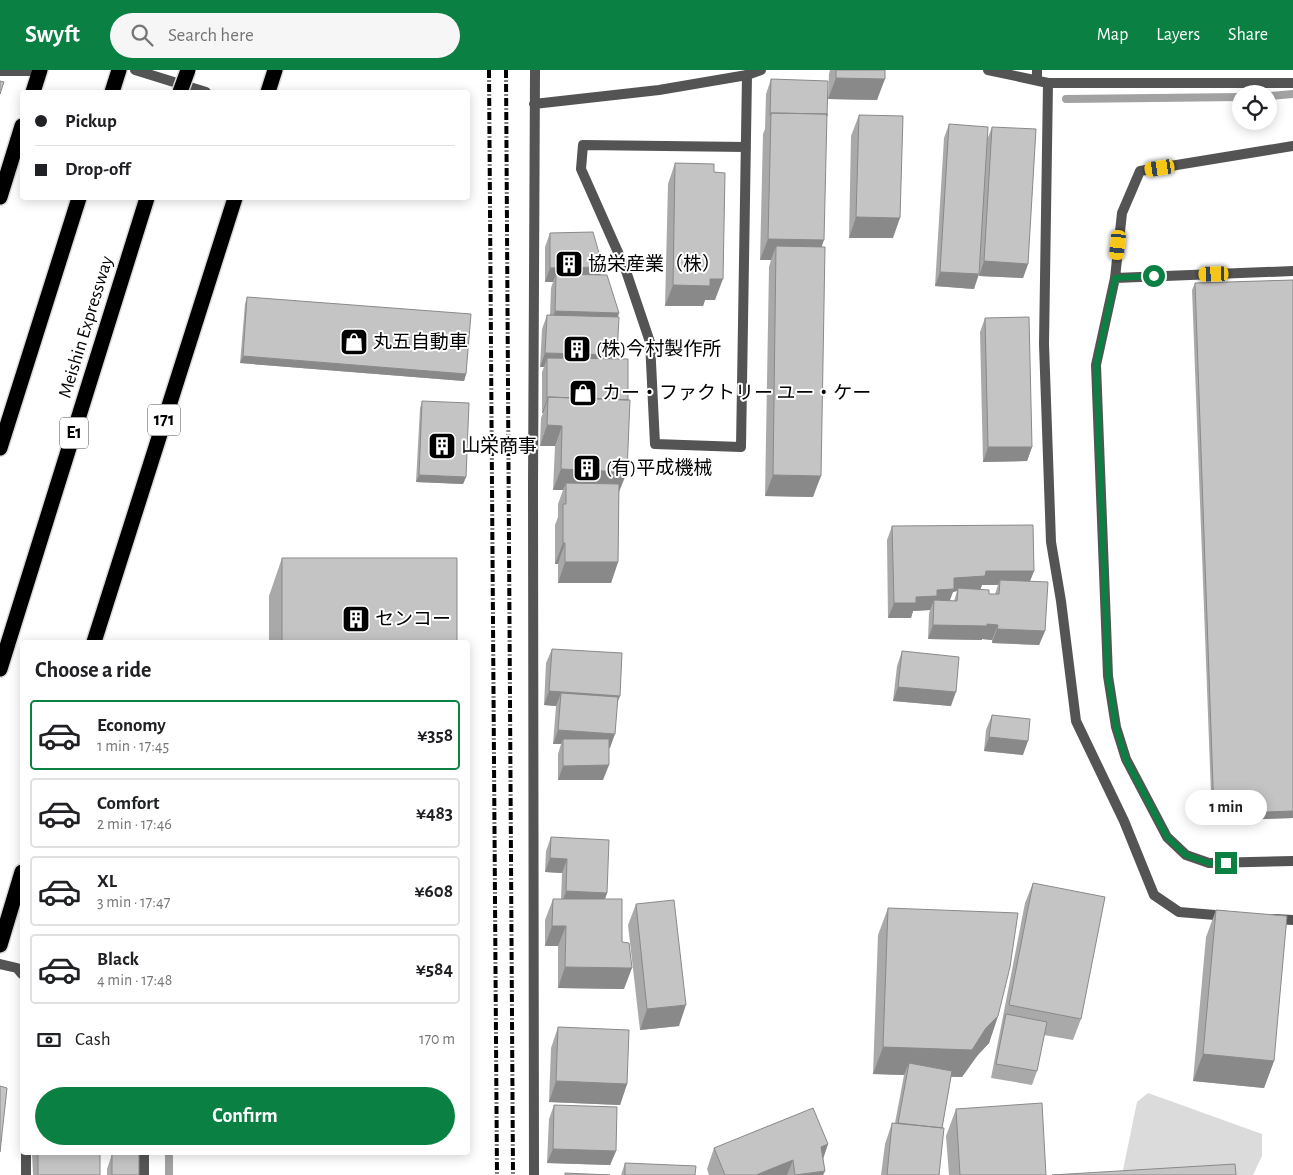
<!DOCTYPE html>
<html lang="en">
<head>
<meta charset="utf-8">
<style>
  body { margin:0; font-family:"Alegreya Sans","Noto Sans JP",sans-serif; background:#f6f6f6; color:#202124; height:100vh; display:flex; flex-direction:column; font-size:19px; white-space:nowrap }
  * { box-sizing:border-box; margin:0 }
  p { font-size:16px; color:#757577 }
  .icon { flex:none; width:28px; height:28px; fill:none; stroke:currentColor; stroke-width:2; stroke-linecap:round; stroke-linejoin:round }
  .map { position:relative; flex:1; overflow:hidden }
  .sheet { position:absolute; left:20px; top:570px; width:450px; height:515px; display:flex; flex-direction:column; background:#fff; border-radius:5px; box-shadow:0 2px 12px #0003 }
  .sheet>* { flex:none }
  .hud { position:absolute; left:20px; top:20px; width:450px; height:110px; border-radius:5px; box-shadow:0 2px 12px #0003; display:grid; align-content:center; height:110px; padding:0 15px; background:#fff }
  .controls { position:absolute; left:1232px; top:15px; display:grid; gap:10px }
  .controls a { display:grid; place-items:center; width:45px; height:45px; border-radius:50%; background:#fff; box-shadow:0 2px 12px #0003; font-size:25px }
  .end { position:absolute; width:22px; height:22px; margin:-11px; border:6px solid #0b8043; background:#fff; box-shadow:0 0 0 2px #fff }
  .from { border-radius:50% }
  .bubble { position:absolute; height:35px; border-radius:18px; background:#fff; box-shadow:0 2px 12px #0003; font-size:16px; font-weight:700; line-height:35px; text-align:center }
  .car { position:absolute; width:15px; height:30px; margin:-15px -8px; border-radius:6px; box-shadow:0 0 4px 1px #0007; background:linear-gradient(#f5c518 24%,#345 0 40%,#f5c518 0 76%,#345 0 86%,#f5c518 0) }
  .hud b { display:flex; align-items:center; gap:18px; height:48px; font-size:19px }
  .hud b+b { border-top:1px solid #e0e0e0 }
  .hud i { width:12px; height:12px; background:#202124 }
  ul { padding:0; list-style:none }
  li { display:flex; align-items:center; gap:15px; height:70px; margin:0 10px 8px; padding:0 5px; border:2px solid #e0e0e0; border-radius:5px }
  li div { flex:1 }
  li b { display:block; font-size:19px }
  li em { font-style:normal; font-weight:700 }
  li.current { border-color:#0b8043 }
  li>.icon { width:45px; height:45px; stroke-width:1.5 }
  h2 { padding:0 15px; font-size:22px; line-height:60px }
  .pay { display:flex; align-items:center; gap:12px; height:55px; padding:0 15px; font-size:19px }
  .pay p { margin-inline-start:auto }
  .cta { display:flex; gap:10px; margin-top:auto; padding:10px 15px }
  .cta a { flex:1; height:58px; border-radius:30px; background:#0b8043; color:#fff; font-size:20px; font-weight:700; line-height:58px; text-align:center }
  header { display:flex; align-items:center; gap:30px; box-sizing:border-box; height:70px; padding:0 25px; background:#0b8043; color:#fff }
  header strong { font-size:24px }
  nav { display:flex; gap:28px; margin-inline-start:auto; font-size:18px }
  .search { width:350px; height:45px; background:#f6f6f6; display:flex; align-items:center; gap:12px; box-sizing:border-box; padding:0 18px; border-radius:28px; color:#757577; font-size:19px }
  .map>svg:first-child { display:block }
  .green { fill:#dbdbdb }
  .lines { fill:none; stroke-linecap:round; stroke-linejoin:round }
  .stream { stroke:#a2a2a2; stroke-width:8 }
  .highway-casing { stroke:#dbdbdb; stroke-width:18 }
  .lane { stroke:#545454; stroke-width:10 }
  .street { stroke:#545454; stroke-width:10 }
  .highway { stroke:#000; stroke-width:15 }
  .rail { stroke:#000; stroke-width:4; stroke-dasharray:8 2.5 1 2.5; stroke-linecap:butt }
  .highway-bridge-casing { stroke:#dbdbdb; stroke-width:18; stroke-linecap:butt }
  .highway-bridge { stroke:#000; stroke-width:15 }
  .wall { fill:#a9a9a9; fill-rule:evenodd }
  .shaded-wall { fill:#898989 }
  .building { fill:#c4c4c4; stroke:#898989 }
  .route { stroke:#0b8043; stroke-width:6 }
  .labels { text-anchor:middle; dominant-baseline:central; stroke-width:4; stroke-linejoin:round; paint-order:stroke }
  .shield { fill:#fff; stroke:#4c4c4c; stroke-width:1 }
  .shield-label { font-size:18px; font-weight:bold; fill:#000 }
  .poi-label { font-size:19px; fill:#000; stroke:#fff; text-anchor:start }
  .street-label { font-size:19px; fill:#000; stroke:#fff }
</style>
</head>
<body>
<header>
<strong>Swyft</strong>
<div class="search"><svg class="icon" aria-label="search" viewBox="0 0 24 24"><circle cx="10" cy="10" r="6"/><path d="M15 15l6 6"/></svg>Search here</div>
<nav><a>Map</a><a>Layers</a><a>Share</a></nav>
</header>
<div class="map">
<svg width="1293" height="1105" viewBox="0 0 1293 1105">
  <rect width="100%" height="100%" fill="#fff"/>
  <path class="green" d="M1148 1023 1262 1064V1086L1253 1105H1122L1137 1032Z"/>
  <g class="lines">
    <path class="stream" d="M1269 26 1293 24
      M1066 29 1241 27
      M169 1105V1082"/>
    <defs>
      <path id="highway" d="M33 22 40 0
        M112 22 119 0
        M268 22 275 0
        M0 127 22 56
        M0 378 79 128
        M94 572 235 128
        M0 599 147 128
        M0 875 22 802"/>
    </defs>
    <use href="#highway" class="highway-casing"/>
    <path class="lane" d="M1037 10V0
      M1293 76 1140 101 1122 143 1115 208 1096 295 1108 606 1116 657 1126 689 1167 767 1186 785 1209 793 1293 791
      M746 77 583 75 581 99 625 198 650 272 655 374 741 377 747 5
      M1115 208 1293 201
      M0 894 17 898 22 904
      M26 1082V1105
      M144 1105V1082"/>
    <path class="street" d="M135 0 206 22
      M988 0 1048 13H1293
      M0 1H40
      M1048 13 1044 274 1051 472 1061 531 1076 651 1124 751 1154 825 1179 842 1227 846
      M534 34 659 20 747 5 761 0
      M1274 849 1293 850
      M534 1105 533 418 535 0"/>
    <use href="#highway" class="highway"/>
    <path class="rail" d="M489 0 497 1105
      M506 0 513 1105"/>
    <defs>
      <path id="highway-bridge" d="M180 22 188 0"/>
    </defs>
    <use href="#highway-bridge" class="highway-bridge-casing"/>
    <use href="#highway-bridge" class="highway-bridge"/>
  </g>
  <path class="wall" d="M830 0H885L877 30 828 29 829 4Z
    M771 9 827 46 822 177 813 427 765 426 769 197 771 190H760L763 64 765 59 766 24Z
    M859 45 893 168H849L851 66Z
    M949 54 987 70 992 57 1028 194 1023 208 979 206 980 187 974 219 935 216 944 68Z
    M675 93 715 230H705L703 236H665L668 114Z
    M550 163 603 197 600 205 619 243 618 247 616 289 619 422 618 492 611 513H558V494H555V455L558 447V434L563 420H553L555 376H540L541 348 543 343H542V302L544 297H540L542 259 547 245H550L551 218 553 212H545V177Z
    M1293 210V748L1212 751 1192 220 1195 213Z
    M247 227 466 304 464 311 240 293 245 234Z
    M985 248 1032 377 1027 391 983 392 980 262Z
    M422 331 466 407 463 414 416 412 420 338Z
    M892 456 1034 501 1030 511 1045 561 1039 575 992 573V570L982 569V570L928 569 929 544 930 540 913 541 911 548H888L887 470ZM982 515H998L995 524H989L980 520ZM957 521 954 531 949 530 953 522Z
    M282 488 457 572H269V526Z
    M552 579 620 626 617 632 603 710H558V684L561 674H553L556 636 544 635 546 593Z
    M902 581 951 636 893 631 897 596Z
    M992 645 1023 685 984 681 986 660Z
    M551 767 607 823 605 829 622 872 624 919 558 918V876H545V850L553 829H561L562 803 545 802 546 781Z
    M1033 813 1081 949 1073 970 1044 965 1037 1001 1032 1015 991 1008 1025 833Z
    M636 834 679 956 640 960 628 855Z
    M888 838 998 946 989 973 977 986 962 1007H951L942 1058 939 1105H881L885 1074 892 1053H895L904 1005 873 1004 878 865Z
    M1216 840 1274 991 1264 1018 1193 1011 1206 867Z
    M558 957 627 1014 620 1035 549 1032 551 978Z
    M554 1035 616 1081 610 1095 547 1093 549 1049Z
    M956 1039 1046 1105H949L946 1066Z
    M828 1074 823 1088 825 1101 823 1105H709L707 1099 714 1078Z
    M32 1082H100V1105H33Z
    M112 1084 139 1105H107V1099Z
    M625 1093 695 1105H621Z"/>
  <path class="shaded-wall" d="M836 8 885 9 877 30 828 29Z
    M856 147 900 148 893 168H849Z
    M768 169 824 170 817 190 776 176 771 190H760Z
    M984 191 1028 194 1023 208 979 206Z
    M603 197 598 211 556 204 553 212H545L550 198Z
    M940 202 979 204 974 219 935 216Z
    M710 209H723L715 230H705L703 236H665L673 215Z
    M555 241 619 243 614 257 550 256Z
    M545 283 617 285 612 299 547 288 544 297H540Z
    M243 286 466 304 464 311 240 293Z
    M547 329H548L543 343H542Z
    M547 355 562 356 555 376H540Z
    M988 377H1032L1027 391 983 392Z
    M561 399 627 402 619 422 566 420V413L563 420H553Z
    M419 405 466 407 463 414 416 412Z
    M773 405 821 406 813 427 765 426Z
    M563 473H565L558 494H555Z
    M565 492H618L611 513H558Z
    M986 501H1034L1028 516 1000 510 998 515H982L980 520 958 518 957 521 953 522 949 533 934 530 930 540 913 541 911 548H888L894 533 937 520 954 508Z
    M987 554 998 555 992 570 982 569V570L928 569 933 555Z
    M997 559 1045 561 1039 575 992 573Z
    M898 617 956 622 951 636 893 631Z
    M549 621 620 626 614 640 561 623 556 636 544 635Z
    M558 660 615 664 610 678 563 675V669L561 674H553Z
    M989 667 1028 671 1023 685 984 681Z
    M609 695 603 710H558L563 696Z
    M1293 741V748L1212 751 1214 744Z
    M550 788 567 789 562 803 545 802Z
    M566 821 607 823 602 837 561 836Z
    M552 856H566L558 876H545Z
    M565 897 632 898 624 919 558 918Z
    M686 935 679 956 640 960 647 939Z
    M998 946 989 973 977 986 962 1007 907 1005 909 993 904 1005 873 1004 883 977 986 958Z
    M1203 984 1274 991 1264 1018 1193 1011Z
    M556 1011 627 1014 620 1035 549 1032Z
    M828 1074 821 1095V1077Z
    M553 1079 616 1081 610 1095 547 1093Z
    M793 1090 787 1105H756Z
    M825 1101 823 1105H795Z"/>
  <path class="building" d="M836 0H885V9L836 8Z
    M771 9 828 11 827 46V44L771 43 770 45Z
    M0 11 4 12 0 24Z
    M771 43 827 44 824 170 768 169Z
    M859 45 903 46 900 148 856 147Z
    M949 54 988 57 979 204 940 202Z
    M992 57 1036 59 1028 194 984 191Z
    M675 93 714 94V102L725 103 723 209H710V216L673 215Z
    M593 162 603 197 550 198V163Z
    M776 176 825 177 821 406 773 405Z
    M556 204 607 205 619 243 555 241Z
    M1293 210V741L1214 744 1195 213Z
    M247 227 471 244 466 304 243 286Z
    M547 245 619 247 617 285 545 283Z
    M1029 247 1032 377H988L985 248Z
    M547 288 628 289V330L548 327 547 329Z
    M548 327 630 330 627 402 561 399 562 356 547 355Z
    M422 331 469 333 466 407 419 405Z
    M566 413 619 414 618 492H565V473H563V434H566Z
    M1033 455 1034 501H986L985 506 954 508V519L937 520V526L916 527V533H894L892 456Z
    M282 488H457V572H282Z
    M1000 510 1048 512 1045 561 997 559 998 555 987 554V556L933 555 934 530 957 531 958 518 989 520V524H999Z
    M552 579 622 583 620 626 549 621Z
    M902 581 959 587 956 622 898 617Z
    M561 623 618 627 615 664 558 660Z
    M992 645 1030 649 1028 671 989 667Z
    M563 669H609V695L563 696Z
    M551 767 609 770 607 823 566 821 567 789 550 788Z
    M1033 813 1105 827 1081 949 1009 935Z
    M553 829H622V872L629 873 632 898 565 897 566 856H552Z
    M674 830 686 935 647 939 636 834Z
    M888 838 1018 843 1010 897 998 946 986 958 972 980 883 977Z
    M1216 840 1287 846 1274 991 1203 984Z
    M1006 944 1047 952 1037 1001 996 994Z
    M558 957 629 960 627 1014 556 1011Z
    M909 993 952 1001 942 1058 898 1053Z
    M0 1016 7 1018 0 1082Z
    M1042 1033 1046 1105H960L956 1039Z
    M554 1035 617 1037 616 1081 553 1079Z
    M813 1038 828 1074 821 1077 825 1101 795 1105 793 1090 756 1105H725L714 1078Z
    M892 1053 944 1058 939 1105H887Z
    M38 1082H100V1105H38Z
    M112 1084H139V1105H112Z
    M625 1093 696 1096 695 1105H625Z
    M1235 1094 1236 1105H1052Z
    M565 1103 610 1105H565Z"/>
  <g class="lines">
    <path class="route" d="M1154 206 1115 208 1096 296 1108 606 1116 657 1126 690 1167 767 1186 785 1209 793H1226"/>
  </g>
  <defs>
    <symbol id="building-square" viewBox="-11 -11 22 22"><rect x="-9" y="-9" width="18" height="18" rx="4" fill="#000" stroke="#fff"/><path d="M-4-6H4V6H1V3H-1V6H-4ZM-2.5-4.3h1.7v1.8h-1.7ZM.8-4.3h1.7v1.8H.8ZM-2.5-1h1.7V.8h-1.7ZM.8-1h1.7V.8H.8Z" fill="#fff"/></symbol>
    <symbol id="shop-square" viewBox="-11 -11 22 22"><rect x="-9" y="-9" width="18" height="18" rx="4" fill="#000" stroke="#fff"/><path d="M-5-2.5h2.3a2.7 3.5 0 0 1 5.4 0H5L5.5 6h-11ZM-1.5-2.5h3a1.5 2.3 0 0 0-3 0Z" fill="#fff"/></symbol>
  </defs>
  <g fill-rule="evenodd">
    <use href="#building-square" x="553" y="178" width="32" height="32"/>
    <use href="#shop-square" x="338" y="256" width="32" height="32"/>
    <use href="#building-square" x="561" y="263" width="32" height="32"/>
    <use href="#shop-square" x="567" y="307" width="32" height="32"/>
    <use href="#building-square" x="426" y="360" width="32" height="32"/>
    <use href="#building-square" x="571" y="382" width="32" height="32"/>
    <use href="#building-square" x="340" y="533" width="32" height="32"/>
  </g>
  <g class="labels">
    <g class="shield">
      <rect x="148" y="334.5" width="32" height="31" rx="4"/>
      <rect x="60" y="347.5" width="28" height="31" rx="4"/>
    </g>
    <g class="shield-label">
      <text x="164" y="350">171</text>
      <text x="74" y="363">E1</text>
    </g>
    <g class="poi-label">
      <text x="588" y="194">協栄産業（株）</text>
      <text x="373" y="272">丸五自動車</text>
      <text x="596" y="279">(株)今村製作所</text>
      <text x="602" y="323">カー・ファクトリー ユー・ケー</text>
      <text x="461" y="376">山栄商事</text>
      <text x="606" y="398">(有)平成機械</text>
      <text x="375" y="549">センコー</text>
    </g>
    <g class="street-label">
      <text transform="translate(86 257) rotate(-73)">Meishin Expressway</text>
    </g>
  </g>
</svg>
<div class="controls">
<a><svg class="icon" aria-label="locate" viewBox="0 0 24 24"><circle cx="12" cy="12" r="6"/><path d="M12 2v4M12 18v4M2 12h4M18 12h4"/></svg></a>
</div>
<i class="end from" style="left:1154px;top:206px"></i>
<i class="end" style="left:1226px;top:793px"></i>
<div class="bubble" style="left:1185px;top:720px;width:82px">1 min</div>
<i class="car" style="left:1160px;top:98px;rotate:261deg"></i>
<i class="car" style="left:1118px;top:175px;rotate:186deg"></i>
<i class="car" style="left:1214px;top:204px;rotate:268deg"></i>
<div class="hud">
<b><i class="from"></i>Pickup</b>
<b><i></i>Drop-off</b>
</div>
<section class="sheet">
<h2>Choose a ride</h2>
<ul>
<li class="current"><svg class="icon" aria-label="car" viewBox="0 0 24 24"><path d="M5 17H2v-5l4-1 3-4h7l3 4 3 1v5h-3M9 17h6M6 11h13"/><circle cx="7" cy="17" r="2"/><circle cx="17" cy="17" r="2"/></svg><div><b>Economy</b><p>1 min · 17:45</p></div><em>¥358</em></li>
<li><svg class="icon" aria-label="car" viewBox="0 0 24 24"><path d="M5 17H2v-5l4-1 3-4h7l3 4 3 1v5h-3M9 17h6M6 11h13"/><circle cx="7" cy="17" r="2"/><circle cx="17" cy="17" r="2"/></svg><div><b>Comfort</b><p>2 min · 17:46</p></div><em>¥483</em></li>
<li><svg class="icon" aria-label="car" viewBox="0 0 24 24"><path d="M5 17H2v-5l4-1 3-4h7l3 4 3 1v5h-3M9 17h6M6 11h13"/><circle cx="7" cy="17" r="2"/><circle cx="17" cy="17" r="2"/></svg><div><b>XL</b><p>3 min · 17:47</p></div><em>¥608</em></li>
<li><svg class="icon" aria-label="car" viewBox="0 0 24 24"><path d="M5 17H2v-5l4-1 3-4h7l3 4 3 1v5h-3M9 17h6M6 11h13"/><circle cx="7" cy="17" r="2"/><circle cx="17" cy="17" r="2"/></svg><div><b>Black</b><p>4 min · 17:48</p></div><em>¥584</em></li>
</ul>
<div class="pay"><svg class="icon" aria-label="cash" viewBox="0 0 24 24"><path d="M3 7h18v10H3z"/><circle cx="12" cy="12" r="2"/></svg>Cash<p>170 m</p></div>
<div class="cta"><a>Confirm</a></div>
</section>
</div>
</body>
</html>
